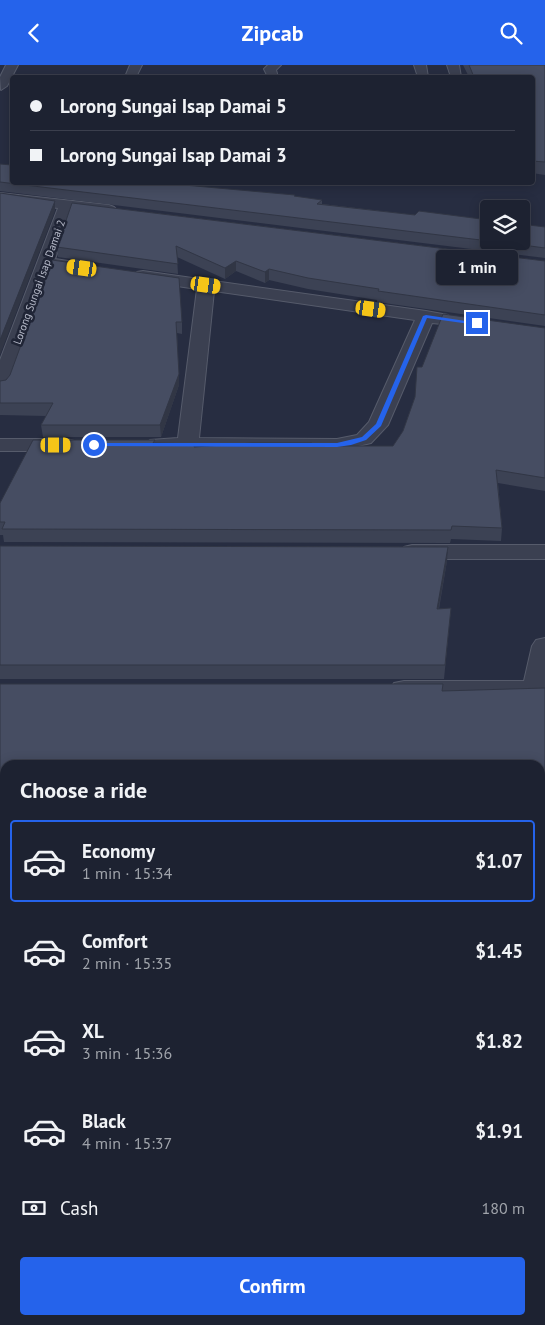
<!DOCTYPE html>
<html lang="en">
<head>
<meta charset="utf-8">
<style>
  body { margin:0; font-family:"PT Sans",sans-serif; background:#2a2f3d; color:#f1f3f6; height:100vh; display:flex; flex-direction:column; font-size:19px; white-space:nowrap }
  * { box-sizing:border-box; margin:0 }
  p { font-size:16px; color:#a0a4ab }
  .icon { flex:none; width:28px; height:28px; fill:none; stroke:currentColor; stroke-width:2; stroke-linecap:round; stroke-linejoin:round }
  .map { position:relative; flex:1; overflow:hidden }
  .side { position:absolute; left:0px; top:695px; width:545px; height:565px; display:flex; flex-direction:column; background:#1d2231; border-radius:15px 15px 0 0; box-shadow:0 2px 12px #0003,0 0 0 1px #3b3f4d }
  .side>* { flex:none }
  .top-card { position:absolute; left:10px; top:10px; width:525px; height:110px; border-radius:5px; box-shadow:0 2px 12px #0003,0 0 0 1px #3b3f4d; display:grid; align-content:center; height:110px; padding:0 20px; background:#1d2231 }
  .fabs { position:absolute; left:480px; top:135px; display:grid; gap:10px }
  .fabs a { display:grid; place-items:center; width:50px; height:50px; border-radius:5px; background:#1d2231; box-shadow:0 2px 12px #0003,0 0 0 1px #3b3f4d; font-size:25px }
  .end { position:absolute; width:22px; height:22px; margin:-11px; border:6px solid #2563eb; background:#fff; box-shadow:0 0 0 2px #fff }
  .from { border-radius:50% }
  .bubble { position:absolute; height:35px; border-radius:5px; background:#1d2231; box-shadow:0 2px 12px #0003,0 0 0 1px #3b3f4d; font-size:16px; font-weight:600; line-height:35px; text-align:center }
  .car { position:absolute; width:15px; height:30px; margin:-15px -8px; border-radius:6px; box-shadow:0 0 4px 1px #0007; background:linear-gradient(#f5c518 24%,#345 0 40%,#f5c518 0 76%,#345 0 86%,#f5c518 0) }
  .top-card b { display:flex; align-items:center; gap:18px; height:48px; font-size:19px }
  .top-card b+b { border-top:1px solid #3b3f4d }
  .top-card i { width:12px; height:12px; background:#f1f3f6 }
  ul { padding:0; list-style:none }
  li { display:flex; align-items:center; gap:15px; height:82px; margin:0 10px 8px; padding:0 10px; border:2px solid transparent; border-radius:5px }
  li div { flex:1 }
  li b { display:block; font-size:19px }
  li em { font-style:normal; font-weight:600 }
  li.current { border-color:#2563eb }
  li>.icon { width:45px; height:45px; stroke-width:1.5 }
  h2 { padding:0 20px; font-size:22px; line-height:60px }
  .pay { display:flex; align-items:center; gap:12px; height:55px; padding:0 20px; font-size:19px }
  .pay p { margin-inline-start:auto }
  .action { display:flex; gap:10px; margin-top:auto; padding:10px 20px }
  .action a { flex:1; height:58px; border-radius:5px; background:#2563eb; color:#fff; font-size:20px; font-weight:600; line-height:58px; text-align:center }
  header { display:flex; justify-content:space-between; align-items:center; height:65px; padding:0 20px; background:#2563eb; color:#fff; font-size:22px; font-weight:600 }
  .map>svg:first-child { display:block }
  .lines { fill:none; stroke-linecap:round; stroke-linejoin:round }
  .minor-casing { stroke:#565b6b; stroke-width:2 }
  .minor { fill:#3b4051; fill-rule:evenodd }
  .wall { fill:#3c4254 }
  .shaded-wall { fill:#313645 }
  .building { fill:#464d62; stroke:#313645 }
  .route { fill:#2563eb }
  .labels { text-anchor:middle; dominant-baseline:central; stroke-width:5; stroke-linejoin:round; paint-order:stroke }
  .far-street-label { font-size:11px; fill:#b8bccb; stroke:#202536 }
</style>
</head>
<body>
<header><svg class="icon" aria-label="back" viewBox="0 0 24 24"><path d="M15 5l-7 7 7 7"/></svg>Zipcab<svg class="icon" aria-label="search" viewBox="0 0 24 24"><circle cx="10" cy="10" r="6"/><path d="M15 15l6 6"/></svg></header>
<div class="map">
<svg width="545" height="1260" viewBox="0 0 545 1260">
  <rect width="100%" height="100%" fill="#272d41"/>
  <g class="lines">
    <defs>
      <path id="minor" d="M6 0H18L7 21 1 25 0 12Z
        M130 0H142L136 12H125Z
        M268 0H281L276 5 278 12H268L264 4Z
        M414 0H426L428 12H418Z
        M447 0H459L461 12H451Z
        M0 128 109 140 114 142 117 145 114 148 109 150 73 145 55 194 94 200 96 204 94 208 88 209 52 204 10 321 7 325 0 327V295L58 143 0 136Z
        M143 206 426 246 448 250 451 254 448 258 442 259 432 258 388 360 371 378 337 386 157 385 150 383 146 379 150 375 178 373 197 224 137 215 135 211 137 207ZM214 226 415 255 369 357 357 370 337 374 199 373Z
        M0 374H67L74 376 78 380 74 384 67 386H0Z
        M412 480H545V494H412L404 492 400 487 404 482Z
        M545 573V632H404L394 630 390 624 394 618 404 616H524L532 581 536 575Z
        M0 805H5V827H0Z
        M540 807H545V829H540Z"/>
    </defs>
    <use href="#minor" class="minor-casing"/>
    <use href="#minor" class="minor"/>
  </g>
  <path class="wall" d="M463 0H545V110L532 108V12H469Z
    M0 99 12 118 295 132 322 135V139L415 150 489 155V176H521L545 162V193L0 126Z
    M72 138 545 196V261L377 237V235L308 224 269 215 265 218 236 206 225 214 177 192 178 209 58 192 57 182Z
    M52 195 182 257V269L177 268 179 320 161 372H43L41 360 46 351 0 350V316L6 315 10 310Z
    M545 263V426L498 418 502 463 501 476 451 474 450 478 4 477 3 470H0V438L155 375V378L195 379V382L312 381H393L403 366 415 332 422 302Z
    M0 481 448 482 447 496 439 544 451 543 444 614H0Z
    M0 619 442 626 545 623V784H540V700H5V774L0 773Z"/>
  <path class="shaded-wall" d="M55 136V146L0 290V275Z
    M236 196V206L225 214V203Z
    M269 204V215L265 218V207Z
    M179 309V320L161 372 160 360Z
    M448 482 447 496 436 558 437 544Z"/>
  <path class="building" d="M469 0H545V97L532 96V12H474Z
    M0 99 12 100V118H162L295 130 294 131 322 135 317 139 415 150 419 146 489 155V176L0 117Z
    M0 128 55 136 0 275Z
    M72 138 545 196V250L378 226 379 224 308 213 269 204 265 207 236 196 225 203 176 181 178 199 57 182Z
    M521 159 545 162V183L493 176H521Z
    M52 195 179 213 182 257H176L179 309 160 360H41L53 338H0V316L6 315 10 310Z
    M443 249 545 263V413L496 405 502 463 452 461 451 465 2 464 5 457H0V438L33 375H155L153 378 195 379 194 382 252 378H312V381H393L403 366 415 332 417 302H422Z
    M0 481 448 482 437 544 451 543 445 600H0Z
    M0 619H443L442 626 545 623V769H540V700H5V759L0 758Z"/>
  <path class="route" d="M426 250 479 258 477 260 427 253 381 361 366 375 351 380 337 382 94 381 91 380 94 378H337L362 372 376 359 423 251Z"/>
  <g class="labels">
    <g class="far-street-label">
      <text transform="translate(39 217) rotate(-70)">Lorong Sungai Isap Damai 2</text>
    </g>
  </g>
</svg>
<div class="fabs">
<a><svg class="icon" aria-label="layers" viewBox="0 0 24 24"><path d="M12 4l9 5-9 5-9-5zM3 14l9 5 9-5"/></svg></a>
</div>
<i class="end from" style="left:94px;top:380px"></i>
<i class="end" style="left:477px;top:258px"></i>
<div class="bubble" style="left:436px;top:185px;width:82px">1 min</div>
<i class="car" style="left:82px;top:203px;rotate:278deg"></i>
<i class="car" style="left:206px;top:220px;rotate:98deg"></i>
<i class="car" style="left:371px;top:244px;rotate:98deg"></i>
<i class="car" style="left:56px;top:380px;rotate:90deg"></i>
<div class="top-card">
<b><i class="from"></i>Lorong Sungai Isap Damai 5</b>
<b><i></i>Lorong Sungai Isap Damai 3</b>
</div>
<section class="side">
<h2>Choose a ride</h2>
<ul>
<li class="current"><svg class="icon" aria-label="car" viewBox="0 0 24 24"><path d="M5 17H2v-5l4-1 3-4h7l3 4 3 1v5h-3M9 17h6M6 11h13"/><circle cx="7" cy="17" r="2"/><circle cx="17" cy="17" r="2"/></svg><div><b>Economy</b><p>1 min · 15:34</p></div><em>$1.07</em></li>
<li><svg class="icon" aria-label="car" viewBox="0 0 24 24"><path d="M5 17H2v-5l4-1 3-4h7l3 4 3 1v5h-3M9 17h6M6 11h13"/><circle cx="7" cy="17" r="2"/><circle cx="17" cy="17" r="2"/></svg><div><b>Comfort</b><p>2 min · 15:35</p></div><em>$1.45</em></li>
<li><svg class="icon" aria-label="car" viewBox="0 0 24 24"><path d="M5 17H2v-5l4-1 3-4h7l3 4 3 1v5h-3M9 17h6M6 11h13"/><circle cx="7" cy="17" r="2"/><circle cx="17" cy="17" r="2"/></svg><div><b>XL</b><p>3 min · 15:36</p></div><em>$1.82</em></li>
<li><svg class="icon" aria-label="car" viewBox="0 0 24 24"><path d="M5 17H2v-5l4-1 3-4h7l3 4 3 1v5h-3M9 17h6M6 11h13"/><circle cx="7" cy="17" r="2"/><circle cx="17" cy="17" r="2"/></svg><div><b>Black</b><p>4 min · 15:37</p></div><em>$1.91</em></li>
</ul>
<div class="pay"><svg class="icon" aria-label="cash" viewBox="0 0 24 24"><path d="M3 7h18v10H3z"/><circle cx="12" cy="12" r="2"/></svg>Cash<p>180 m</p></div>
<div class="action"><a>Confirm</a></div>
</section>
</div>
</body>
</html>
